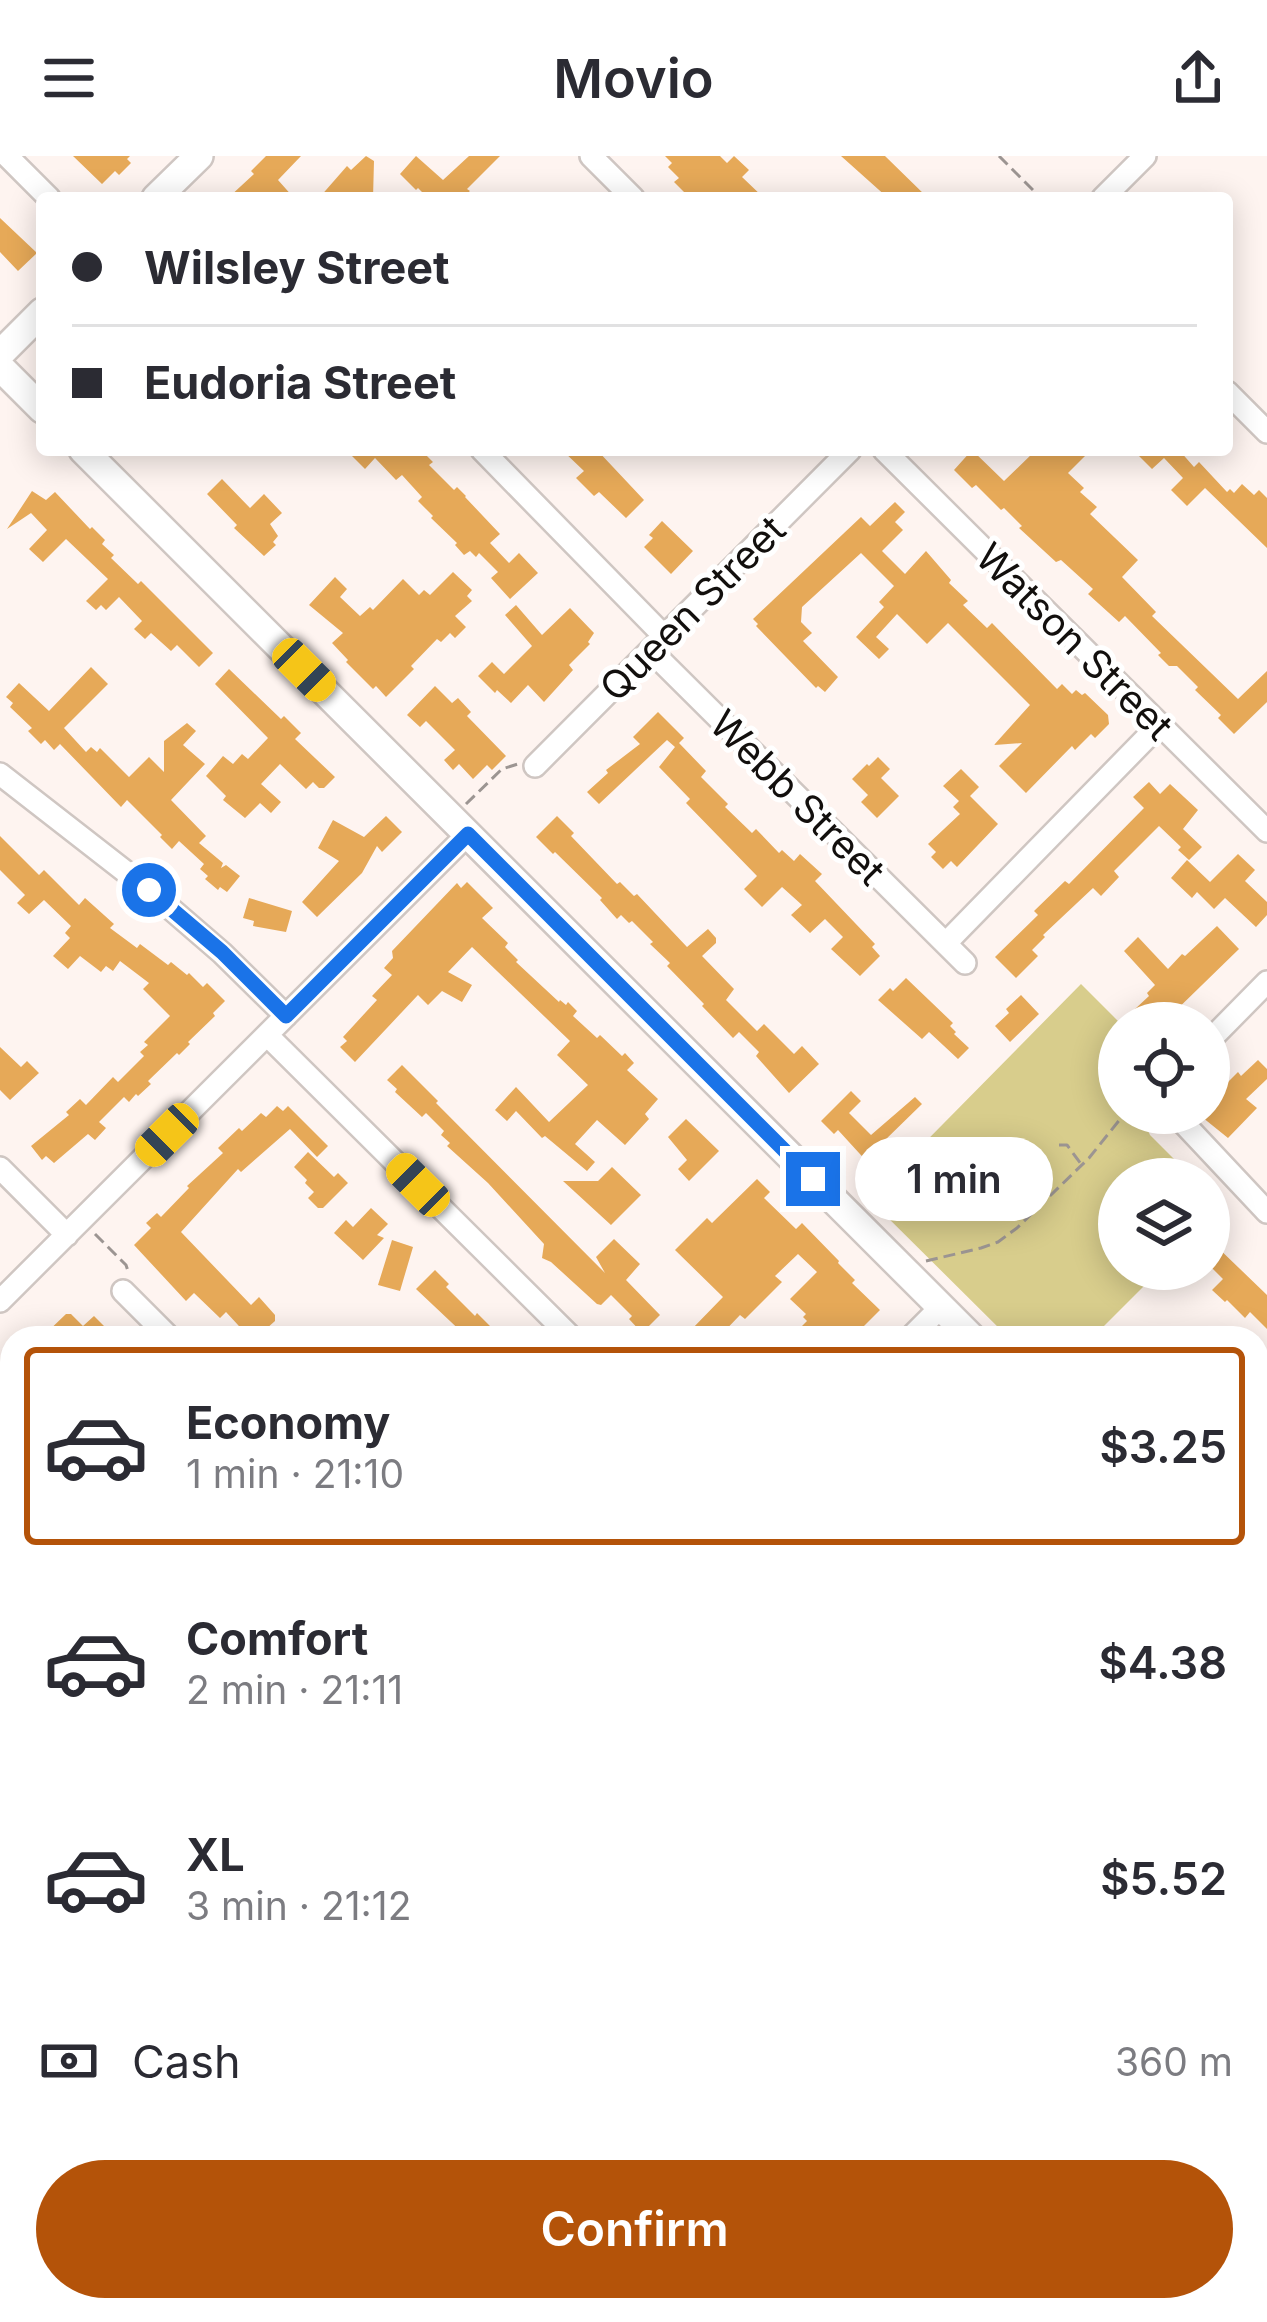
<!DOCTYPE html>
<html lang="en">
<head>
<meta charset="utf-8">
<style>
  body { margin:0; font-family:Inter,sans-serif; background:#f2f2f3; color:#2b2b33; height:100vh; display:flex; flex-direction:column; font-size:45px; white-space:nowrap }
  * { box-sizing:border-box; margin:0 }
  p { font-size:39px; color:#7c7c81 }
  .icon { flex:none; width:66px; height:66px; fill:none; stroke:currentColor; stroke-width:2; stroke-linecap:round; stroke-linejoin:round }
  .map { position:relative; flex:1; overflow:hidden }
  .drawer { position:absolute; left:0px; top:1170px; width:1269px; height:996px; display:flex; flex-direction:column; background:#fff; border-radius:36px 36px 0 0; box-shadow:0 6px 30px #0003 }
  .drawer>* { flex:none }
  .hud { position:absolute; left:36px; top:36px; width:1197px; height:264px; border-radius:12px; box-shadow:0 6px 30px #0003; display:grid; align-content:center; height:264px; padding:0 36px; background:#fff }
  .tools { position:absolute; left:1098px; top:846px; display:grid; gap:24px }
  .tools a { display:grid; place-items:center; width:132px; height:132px; border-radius:50%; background:#fff; box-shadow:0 6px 30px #0003; font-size:60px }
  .end { position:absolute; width:54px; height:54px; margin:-27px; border:15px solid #1a73e8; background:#fff; box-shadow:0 0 0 6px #fff }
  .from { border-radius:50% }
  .bubble { position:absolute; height:84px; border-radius:42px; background:#fff; box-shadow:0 6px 30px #0003; font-size:39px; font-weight:600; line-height:84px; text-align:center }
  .car { position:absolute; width:36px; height:72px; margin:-36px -18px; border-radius:15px; box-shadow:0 0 9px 3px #0007; background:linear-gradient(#f5c518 24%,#345 0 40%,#f5c518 0 76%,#345 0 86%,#f5c518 0) }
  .hud b { display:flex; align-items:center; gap:42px; height:114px; font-size:45px }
  .hud b+b { border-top:3px solid #e1e1e2 }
  .hud i { width:30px; height:30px; background:#2b2b33 }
  ul { padding:21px 0 0; list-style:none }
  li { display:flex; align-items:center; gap:36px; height:198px; margin:0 24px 18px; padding:0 12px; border:6px solid transparent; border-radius:12px }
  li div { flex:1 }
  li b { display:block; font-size:45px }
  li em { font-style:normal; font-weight:600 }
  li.current { border-color:#b45309 }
  li>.icon { width:108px; height:108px; stroke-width:1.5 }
  .pay { display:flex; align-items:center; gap:30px; height:132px; padding:0 36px; font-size:45px }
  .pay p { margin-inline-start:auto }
  .cta { display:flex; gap:24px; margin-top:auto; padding:24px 36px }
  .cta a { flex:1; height:138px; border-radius:72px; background:#b45309; color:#fff; font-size:48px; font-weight:600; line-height:138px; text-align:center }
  header { display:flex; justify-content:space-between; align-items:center; height:156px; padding:0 36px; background:#fff; font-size:54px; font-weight:600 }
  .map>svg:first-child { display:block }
  .green { fill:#d8cd8c }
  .building { fill:#e6a958 }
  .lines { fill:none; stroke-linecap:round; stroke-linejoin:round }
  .minor-casing { stroke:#cfc6c2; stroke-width:26 }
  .major-casing { stroke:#cfc6c2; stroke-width:32 }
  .path { stroke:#9c9592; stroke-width:3; stroke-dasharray:12 6; stroke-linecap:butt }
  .minor { stroke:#fff; stroke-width:21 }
  .major { stroke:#fff; stroke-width:27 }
  .route { stroke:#1a73e8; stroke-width:15 }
  .labels { text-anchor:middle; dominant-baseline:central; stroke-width:10; stroke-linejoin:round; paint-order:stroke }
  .street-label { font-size:39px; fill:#120f0d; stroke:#fff }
</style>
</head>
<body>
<header><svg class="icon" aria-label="menu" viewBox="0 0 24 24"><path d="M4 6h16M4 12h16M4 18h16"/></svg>Movio<svg class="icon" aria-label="share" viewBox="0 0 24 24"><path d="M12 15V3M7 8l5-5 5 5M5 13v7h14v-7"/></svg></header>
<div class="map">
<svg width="1267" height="2166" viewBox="0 0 1267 2166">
  <rect width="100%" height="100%" fill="#fef4f0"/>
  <path class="green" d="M1081 828 1120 867 1119 957H1140L1150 979 1194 1023H1119V1113H1161L1092 1182H1009L869 1043Z"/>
  <path class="building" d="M73 0H130L127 3 131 7 119 19 115 15 102 28Z
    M266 0H301L278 24 294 42H265L261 38 257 42H228L254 18 251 15Z
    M366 0 374 5 373 42H319L347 10 351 14Z
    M416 0 443 24 469 0H500L467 33 470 35 462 42H428L418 32 416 34 400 18Z
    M665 0H720L727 7 734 0 749 14 742 21 764 42H690L674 26 679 22 668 11 672 7Z
    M841 0H885L928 42H888Z
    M0 62 37 97 18 115 0 96Z
    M346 294H421L433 306 429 309 454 334 457 331 466 340 465 341 500 378 490 387 509 407 519 397 538 417 510 443 491 422 498 416 479 397 476 401 470 395 464 399 455 389 457 387 431 362 433 360 418 345 422 341 402 319 396 324 375 302 365 313Z
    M562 294H597L644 344 626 362 599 336 594 340 576 322 584 315Z
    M972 294 1004 325 1036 294H1091L1068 317 1084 332 1080 336 1097 351 1090 358 1138 404 1122 421 1156 456 1152 460 1238 543 1267 515V546L1234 578 1218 562 1221 559 1195 534 1198 531 1177 510H1169L1158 499 1161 497 1125 460 1119 466 1088 438 1093 433 1061 404 1056 406 1019 372 1022 370 1004 352 1001 354 976 329 972 332 954 314Z
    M1133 294H1179L1194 311 1199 306 1227 336 1230 333 1234 337 1242 328 1254 339 1259 334 1267 342V392L1205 332 1187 350 1171 334 1183 322 1164 302 1152 313Z
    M222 323 250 352 264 338 282 357 270 368 278 380 273 386 276 389 264 400 234 372 237 369 207 338Z
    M32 335 46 344 55 336 90 373 92 371 105 384 102 388 114 399 111 402 138 428 141 425 213 497 199 511 177 489 171 495 151 477 145 483 134 473 142 465 119 441 106 454 101 449 96 454 86 445 108 423 66 383 43 406 29 393 47 374 31 357 7 373Z
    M895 346 905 356 895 366 903 374 882 395 905 418 926 395 951 424 949 427 968 445 963 449 987 472 992 467 1057 533 1062 528 1072 538 1076 534 1082 539 1085 537 1108 559 1109 568 1095 582 1091 578 1075 594 1072 590 1026 637 999 610 1022 587 994 589 1030 549 948 467 927 488 897 458 876 481 889 493 879 503 856 481 884 451 879 446 894 430 861 397 802 451 801 466 812 477 803 485 838 521 825 536 818 530 816 532 756 470 758 468 753 463 861 361 870 370Z
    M662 365 693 395 671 418 644 391 653 382 649 379Z
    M453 416 472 434 467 440 472 445 455 460 466 471 455 482 450 477 441 486 437 483 411 510 414 513 386 541 376 530 373 533 346 506 348 504 332 487 343 477 309 449 335 421 347 433 340 441 360 460 370 451 373 454 403 423 419 439 424 434 430 439Z
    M516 449 542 479 570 452 594 477 588 486 590 488 569 509 573 514 544 546 528 529 511 547 497 534 495 537 478 520 492 506 504 518 532 490 505 459Z
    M91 511 108 528 64 572 86 596 91 591 97 596 100 592 129 621 149 601 164 616V585L187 567 196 575 183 589 205 608 171 644 206 680 199 687 223 707 221 712 226 709 240 720 227 736 220 731 218 734 205 723 208 720 200 713 204 708 179 685 172 693 160 681 162 679 127 644 121 651 60 588 54 594 45 584 41 588 28 575 32 572 10 551 13 547 6 541 19 527 49 555Z
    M229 513 281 563 284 560 301 577 295 583 335 621 324 632H319L313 626 306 633 280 608 261 628 281 646 271 657 260 647 245 662 223 644 226 640 206 620 223 600 233 608 242 598 248 603 268 582 215 528Z
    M435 530 452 547 458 542 471 556 467 560 506 600 492 614 487 609 473 623 459 608 453 614 444 604 455 594 426 565 420 571 407 559Z
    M658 556 684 582 679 587 706 615 701 621 728 648 725 651 752 677 756 673 779 697 782 694 794 705 800 698 822 718 815 725 875 788 872 791 880 800 860 820 831 793 843 781 825 763 810 777 791 759 802 749 782 731 762 751 744 733 757 720 686 647 690 643 659 611 675 591 667 584 599 648 587 636 608 617 606 614 640 588 633 581Z
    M878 601 890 613 881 622 899 640 877 662 861 646 868 639 852 623 867 608 869 610Z
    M961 613 979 631 970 640 998 668 957 711 951 705 943 713 931 701 936 696 928 688 960 658 953 651 959 645 943 630Z
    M1149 626 1160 638 1170 628 1198 654 1183 673 1202 691 1189 704 1178 694 1181 691 1159 670 1114 715 1119 721 1101 740 1093 732 1043 779 1045 781 1032 794 1038 800 1016 822 995 801 1038 759 1034 755 1065 725 1069 728 1144 652 1133 641Z
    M386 660 402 676 382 696 377 690 362 717 317 761 302 746 339 705 318 692 333 664 364 681Z
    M557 660 574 677 571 680 617 728 620 726 634 740 637 738 687 791 708 773 716 782V787L702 800 734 833 726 844 757 875 764 868 794 898 802 890 819 908 789 937 756 900 759 896 739 876 733 882 702 850 704 848 667 810 670 807 650 788 653 786 632 765 629 767 621 759 617 763 600 744 602 742 555 696 553 698 536 681Z
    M0 680 39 719 44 714 79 749 85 742 114 768 110 772 137 792 140 788 168 809 171 806 187 819 189 817 203 831 207 827 225 845 213 857 215 860 188 886 190 888 179 899 177 897 148 925 151 928 138 940 136 938 129 946 124 941 99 966 106 972 95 984 88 978 54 1007 46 1000 42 1004 31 990 69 959 66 956 80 943 86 949 113 921 118 926 144 900 140 896 148 889 144 886 170 860 143 833 149 827 120 805 113 815 106 810 101 816 80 800 68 813 53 800 70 782 65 777 71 770 44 744 29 758 17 747 25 739 0 714Z
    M1238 698 1255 714 1245 725 1267 746V759L1256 771 1225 742 1214 753 1197 736 1192 742 1171 722 1187 704 1210 726Z
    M467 726 493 752 482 762 508 787 505 791 518 804 516 806 559 846 560 844 566 849 568 846 577 855 573 860 597 882 600 879 622 900 625 897 634 907 627 914 658 943 645 958 649 963 625 989 597 964 575 988 595 1006 587 1015 545 980 542 982 516 955 507 965 495 954 516 931 549 966 588 929 557 899 570 885 472 791 448 816 472 829 462 846 442 835 428 849 418 839 355 906 340 891 347 885 343 881 377 844 372 840 392 819 384 812 393 802 392 795 457 727 461 732Z
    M249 742 292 755 286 776 253 770 254 765 243 762Z
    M1217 770 1239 793 1163 867H1120L1149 840 1147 837 1155 829 1124 795 1138 781 1168 813 1182 798 1185 800Z
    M906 822 953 867 950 870 956 876 954 878 969 892 958 903 929 876 922 883 878 844 890 832 893 835Z
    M1021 839 1039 858 1010 886 995 870 1009 857 1006 853Z
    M0 891 21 911 27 905 39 917 10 944 0 934Z
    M1258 904 1267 913V923L1246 943 1257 952 1228 982 1197 957H1209V923L1220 934 1238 916 1241 920Z
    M402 909 438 945 436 947 605 1117 596 1101 614 1083 640 1108 626 1124 660 1159 642 1177 629 1163 632 1160 611 1139 601 1149 597 1148 551 1106 542 1102 544 1088 488 1027 447 990 450 987 441 979 444 975 426 957 422 961 395 936 397 933 387 924Z
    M851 935 861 945 849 957 871 979 915 941 922 948 881 988 896 1003 882 1017 872 1007 870 1009 838 974 834 978 821 965Z
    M277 950 283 955 288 950 328 990 317 1001 290 973 241 1016 238 1013 181 1076 251 1149 259 1141 275 1159V1165L256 1182H250L226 1156 220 1162 194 1137 186 1145 134 1089 151 1072 146 1067 157 1057 161 1061 189 1032 187 1030 223 997 218 992 239 972 242 975 261 957 266 961Z
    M686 963 719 995 689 1025 678 1013 687 1004 668 981Z
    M308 996 334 1021 338 1017 348 1027 323 1052H318L308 1042 314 1036 305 1027 307 1024 294 1011Z
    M612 1011 641 1039 611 1069 563 1025H598Z
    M757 1023 770 1036 764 1042 796 1073 802 1067 839 1105 838 1107 855 1124 852 1127 880 1154 852 1182H809L799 1173 807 1165 803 1161 806 1158 790 1143 817 1116 798 1098 775 1120 782 1126 745 1163 740 1159 718 1182H698L690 1175 723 1141 675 1094 707 1062 712 1067Z
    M371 1052 388 1068 377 1079 384 1082 363 1104 334 1077 346 1064 353 1071Z
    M1209 1058 1225 1074 1212 1086 1267 1139V1173L1250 1156 1245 1162 1227 1144 1225 1146 1212 1134 1223 1123 1209 1109Z
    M392 1084 413 1091 400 1135 378 1129Z
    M435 1114 449 1128 446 1131 475 1160 477 1157 490 1170 486 1174 495 1182H468L416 1133Z
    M66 1158H71L83 1170 94 1160 116 1182H41Z"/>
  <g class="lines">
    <defs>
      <path id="minor" d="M7 0 49 42
        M591 0 633 42
        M1103 42 1145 0
        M1227 236 1267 276
        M482 294 664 480
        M884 294 1267 675
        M651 495 965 807
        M535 610 850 294
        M0 618 149 734 222 797 286 860
        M946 787 1160 568
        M267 879 572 1182
        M1209 885 1267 826
        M1174 957 1267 1056
        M0 1012 67 1079
        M123 1135 170 1182
        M0 1145 468 678
        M910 1182 941 1151
        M0 1461 12 1457
        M0 1780 12 1768
        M0 2092 12 2080
        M341 2154 353 2166
        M1143 2154 1155 2166
        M508 2166 520 2154"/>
      <path id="major" d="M156 42 199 0
        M0 198 42 156
        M0 211 42 253
        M83 294 972 1182
        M1257 1467 1267 1477
        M1257 1784 1267 1774
        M876 2166 888 2154"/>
    </defs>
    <use href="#minor" class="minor-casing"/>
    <use href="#major" class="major-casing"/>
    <path class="path" d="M999 0 1041 42
      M466 648 502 613 518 608
      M1059 989H1067L1081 1008
      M95 1078 126 1109 128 1115
      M926 1105 981 1092 998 1086 1017 1072 1089 1002 1125 957
      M1257 1873 1267 1883"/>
    <use href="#minor" class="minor"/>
    <use href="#major" class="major"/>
  </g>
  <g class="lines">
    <path class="route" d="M149 734 222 796 286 860 468 678 813 1023"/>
  </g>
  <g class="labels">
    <g class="street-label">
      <text transform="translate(692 452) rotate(-45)">Queen Street</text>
      <text transform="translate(1075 485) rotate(45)">Watson Street</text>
      <text transform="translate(798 641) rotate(45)">Webb Street</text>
    </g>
  </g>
</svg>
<div class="tools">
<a><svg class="icon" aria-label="locate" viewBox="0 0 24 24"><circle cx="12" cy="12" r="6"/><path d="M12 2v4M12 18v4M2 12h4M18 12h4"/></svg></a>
<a><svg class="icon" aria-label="layers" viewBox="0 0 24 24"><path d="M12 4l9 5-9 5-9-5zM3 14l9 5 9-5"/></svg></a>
</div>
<i class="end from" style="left:149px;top:734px"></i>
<i class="end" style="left:813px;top:1023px"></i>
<div class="bubble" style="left:855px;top:981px;width:198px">1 min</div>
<i class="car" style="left:304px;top:514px;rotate:135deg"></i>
<i class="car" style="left:167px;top:979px;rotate:225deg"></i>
<i class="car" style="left:418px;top:1029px;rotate:315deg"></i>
<div class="hud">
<b><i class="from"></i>Wilsley Street</b>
<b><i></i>Eudoria Street</b>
</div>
<section class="drawer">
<ul>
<li class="current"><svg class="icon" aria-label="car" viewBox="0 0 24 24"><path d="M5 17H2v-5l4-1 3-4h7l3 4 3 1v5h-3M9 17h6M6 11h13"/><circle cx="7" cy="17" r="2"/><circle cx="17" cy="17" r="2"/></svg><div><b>Economy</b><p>1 min · 21:10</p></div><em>$3.25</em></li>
<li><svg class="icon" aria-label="car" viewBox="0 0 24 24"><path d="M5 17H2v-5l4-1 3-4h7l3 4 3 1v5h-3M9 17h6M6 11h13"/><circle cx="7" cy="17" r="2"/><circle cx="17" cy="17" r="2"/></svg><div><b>Comfort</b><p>2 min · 21:11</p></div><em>$4.38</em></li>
<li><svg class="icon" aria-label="car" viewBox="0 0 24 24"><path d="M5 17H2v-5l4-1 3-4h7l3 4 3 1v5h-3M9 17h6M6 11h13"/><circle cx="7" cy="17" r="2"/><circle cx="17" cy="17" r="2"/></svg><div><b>XL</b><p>3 min · 21:12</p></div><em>$5.52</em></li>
</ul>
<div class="pay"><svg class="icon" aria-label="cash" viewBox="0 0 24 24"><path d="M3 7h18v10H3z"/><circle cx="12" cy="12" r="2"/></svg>Cash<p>360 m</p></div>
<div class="cta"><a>Confirm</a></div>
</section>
</div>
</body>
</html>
